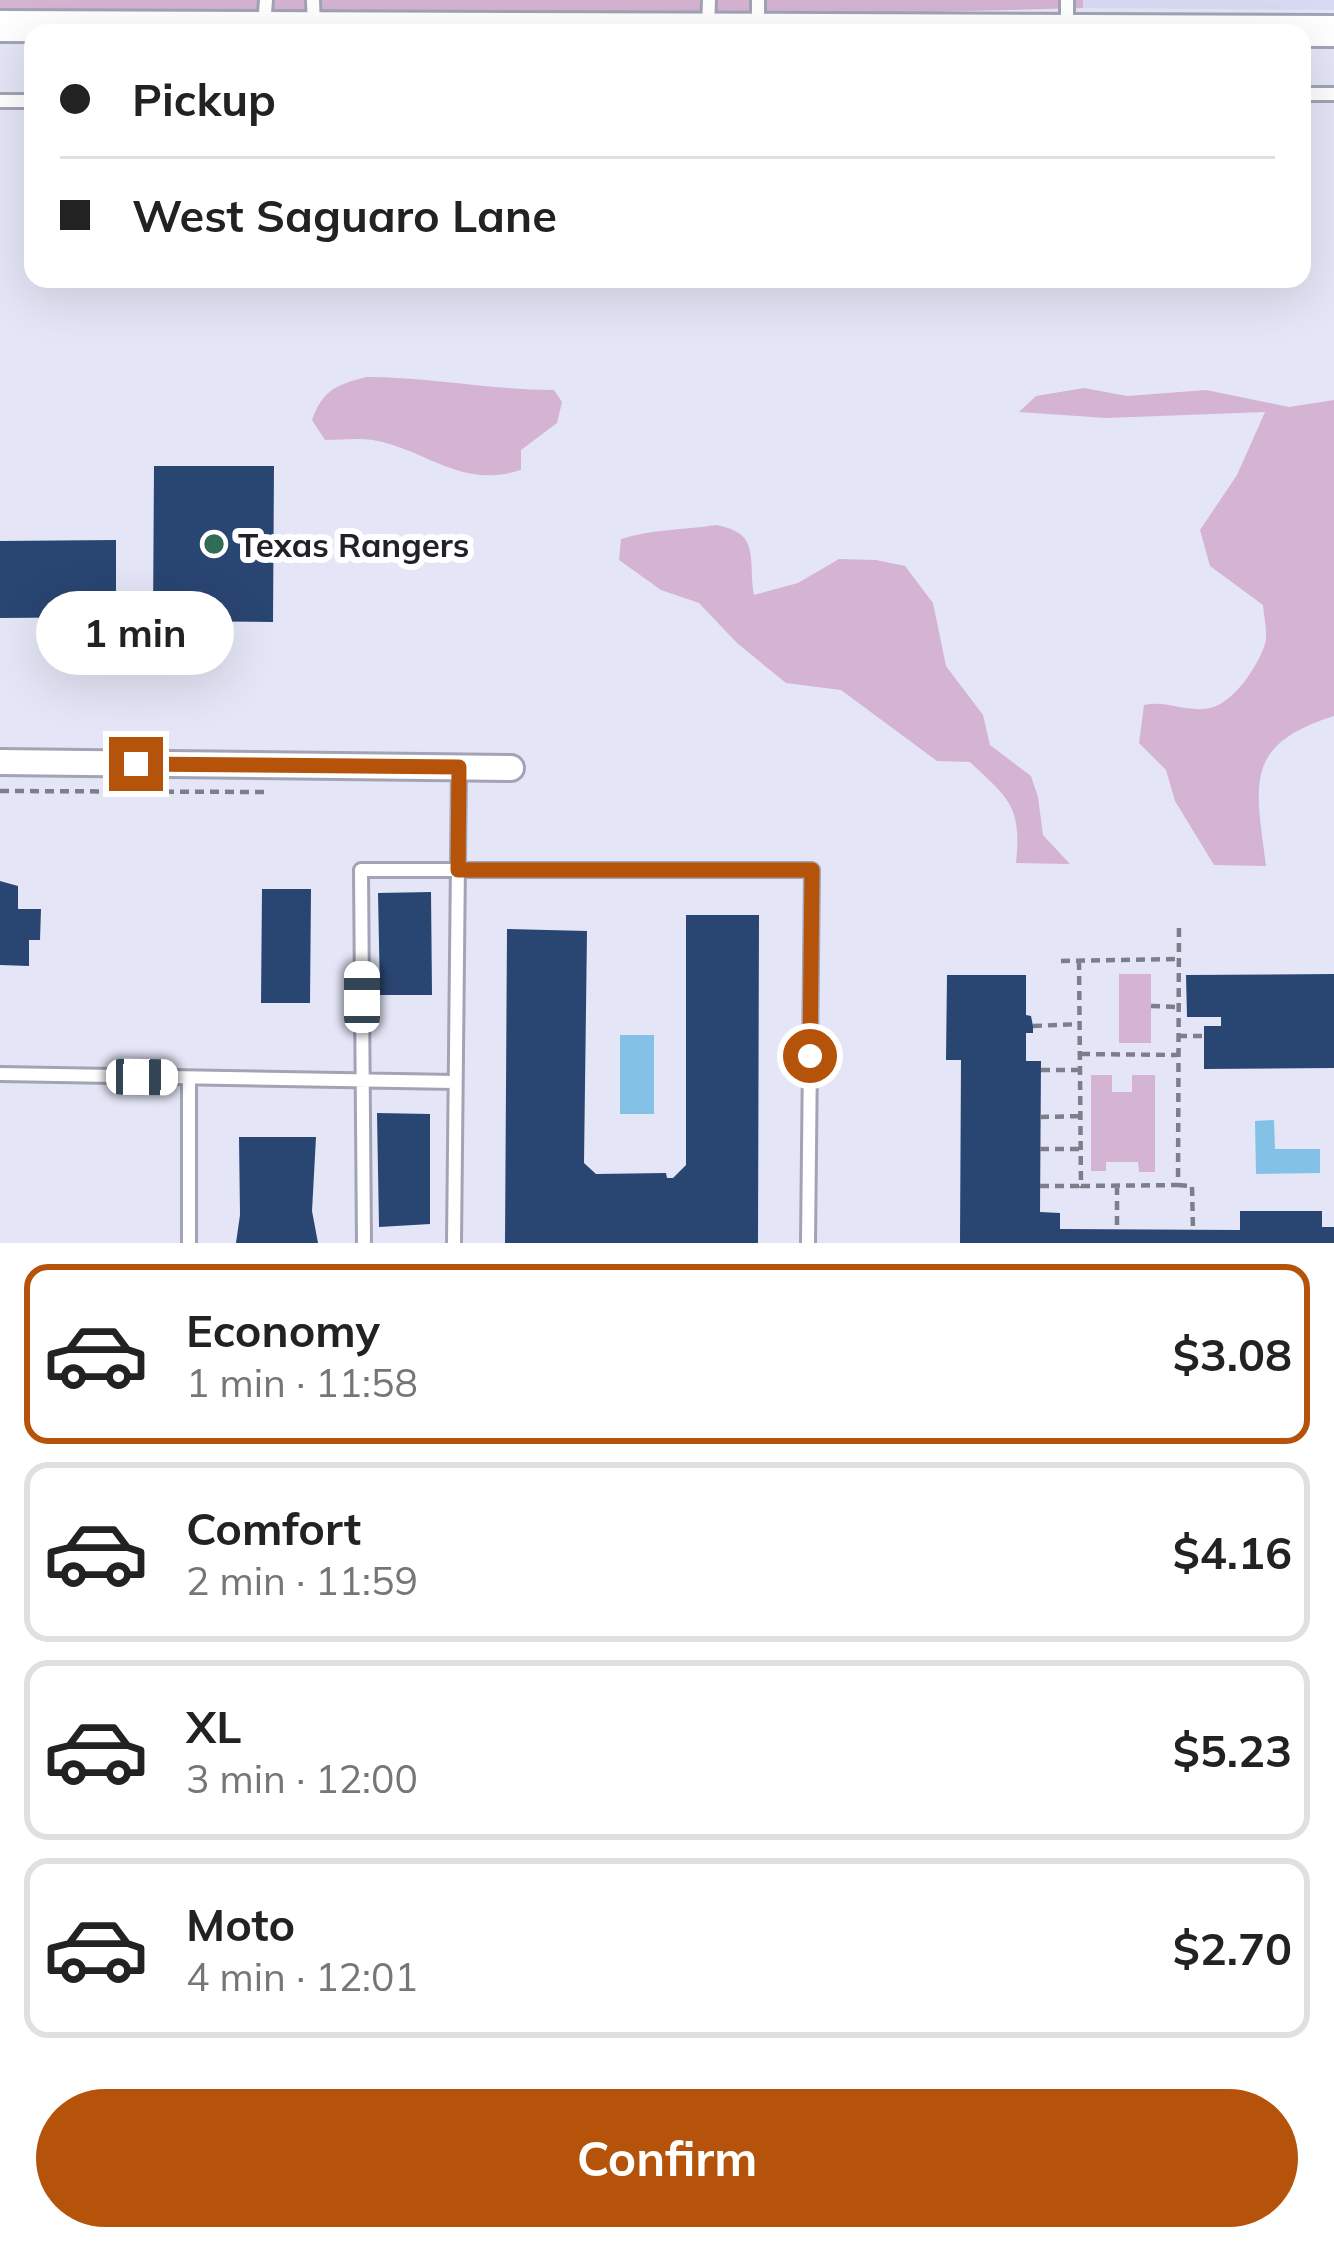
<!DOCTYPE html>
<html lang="en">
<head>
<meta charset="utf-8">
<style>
  body { margin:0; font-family:Mulish,sans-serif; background:#f6f6f6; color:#222; height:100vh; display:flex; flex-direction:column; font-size:45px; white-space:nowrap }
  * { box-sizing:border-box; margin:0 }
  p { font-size:39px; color:#767676 }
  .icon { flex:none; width:66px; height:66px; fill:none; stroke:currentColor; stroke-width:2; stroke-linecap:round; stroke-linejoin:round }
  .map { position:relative; height:1243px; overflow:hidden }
  .details { display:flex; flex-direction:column; background:#fff; flex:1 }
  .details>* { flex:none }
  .guide { position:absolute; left:24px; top:24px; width:1287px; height:264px; border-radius:24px; box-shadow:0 12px 48px #0002; display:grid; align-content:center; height:264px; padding:0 36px; background:#fff }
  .end { position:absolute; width:54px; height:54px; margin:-27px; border:15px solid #b45309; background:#fff; box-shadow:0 0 0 6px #fff }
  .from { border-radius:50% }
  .bubble { position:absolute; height:84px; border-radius:42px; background:#fff; box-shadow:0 12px 48px #0002; font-size:39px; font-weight:700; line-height:84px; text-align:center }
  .car { position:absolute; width:36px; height:72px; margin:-36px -18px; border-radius:15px; box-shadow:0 0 9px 3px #0007; background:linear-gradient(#fff 24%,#345 0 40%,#fff 0 76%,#345 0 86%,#fff 0) }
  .guide b { display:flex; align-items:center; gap:42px; height:114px; font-size:45px }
  .guide b+b { border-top:3px solid #e0e0e0 }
  .guide i { width:30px; height:30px; background:#222 }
  ul { padding:21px 0 0; list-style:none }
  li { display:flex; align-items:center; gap:36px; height:180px; margin:0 24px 18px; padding:0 12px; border:6px solid #e0e0e0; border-radius:24px }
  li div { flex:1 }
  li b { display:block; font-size:45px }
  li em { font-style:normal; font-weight:700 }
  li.on { border-color:#b45309 }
  li>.icon { width:108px; height:108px; stroke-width:1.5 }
  .primary-button { display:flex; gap:24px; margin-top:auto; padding:24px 36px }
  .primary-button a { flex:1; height:138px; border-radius:72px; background:#b45309; color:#fff; font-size:48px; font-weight:700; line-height:138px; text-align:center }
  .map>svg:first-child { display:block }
  .built { fill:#d8daf3 }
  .green { fill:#d5b3d3 }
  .water { fill:#83c1e7 }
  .building { fill:#294572 }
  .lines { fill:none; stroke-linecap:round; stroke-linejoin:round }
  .service-casing { stroke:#a2a3b4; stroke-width:18 }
  .minor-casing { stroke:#a2a3b4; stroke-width:30 }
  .tertiary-casing { stroke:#a2a3b4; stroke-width:36 }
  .path { stroke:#7d7e8a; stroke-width:4.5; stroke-dasharray:9 6; stroke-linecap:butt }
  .service { stroke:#fff; stroke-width:12 }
  .minor { stroke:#fff; stroke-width:24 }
  .tertiary { stroke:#fff; stroke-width:30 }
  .route { stroke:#b45309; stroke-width:15 }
  .poi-dot { fill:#306c57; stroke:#fff; stroke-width:4.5 }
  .labels { text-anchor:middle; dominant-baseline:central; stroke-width:12; stroke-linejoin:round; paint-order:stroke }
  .poi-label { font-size:33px; font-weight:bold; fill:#212128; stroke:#fff; text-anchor:start }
</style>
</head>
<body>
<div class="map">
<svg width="1334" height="1243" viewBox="0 0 1334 1243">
  <rect width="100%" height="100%" fill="#e4e6f7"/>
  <path class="built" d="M1083 0H1334V10L1083 8Z"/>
  <path class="green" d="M0 0H1083V8L669 19 0 12Z
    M366 377C429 377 491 390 554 390L562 402 557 423 521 450V470C460 489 430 451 373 440 358 438 341 440 325 440L312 420C323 390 336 385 366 377Z
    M1084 388 1127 396 1206 390 1289 407 1334 400V716C1242 745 1256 785 1266 866L1214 865 1175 801 1166 770 1139 743 1144 705C1167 700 1187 713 1210 708 1234 703 1258 666 1265 644 1268 633 1264 617 1263 605L1210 566 1200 530 1237 475 1265 412 1106 418 1019 412 1036 396Z
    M716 525C761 533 748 558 754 595L798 583 839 559 876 560 905 566 933 603 946 666 983 715 990 745 1031 776 1038 797 1043 835 1070 864 1016 863C1022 806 1009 799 970 762L937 761 841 690 786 683 737 643 699 603 661 590 619 560 621 539C653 529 682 530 716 525Z
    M1119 974H1151V1043H1119Z
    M1091 1075H1112V1092H1132V1075H1155V1172H1139L1138 1162H1106V1171H1091Z"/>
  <path class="water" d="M620 1035H654V1114H620Z
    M1274 1120 1275 1149H1320V1173L1256 1174 1255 1121Z"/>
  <path class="building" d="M154 466H274L273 622 153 621Z
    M116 540V617L0 618V541Z
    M0 881 18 886V909H41L40 940H29V966L0 965Z
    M262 889H311L310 1003H261Z
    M431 892 432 995H380L378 893Z
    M686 915H759L758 1243H505L507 929 587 931 584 1163 596 1174 666 1173 667 1178H673L686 1165Z
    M1334 974V1068L1204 1069V1026H1221V1017H1187L1186 975Z
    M947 975H1026V1015L1031 1016 1033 1026V1033H1026V1061H1041L1040 1212 1060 1213V1229L1240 1230V1211H1322V1227H1334V1243H960L961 1060H946Z
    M377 1113 430 1114V1224L379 1227Z
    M239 1137H316L312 1211 318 1243H236L240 1215Z"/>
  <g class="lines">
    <defs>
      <path id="service" d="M313 0 314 27
        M758 0V27
        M264 27 266 0
        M708 28 709 0
        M1067 29V0
        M1302 94H1334
        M0 101H33
        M0 1074 455 1082
        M189 1078V1243
        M364 1243 361 870H812L808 1243
        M454 1243 459 767"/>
      <path id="minor" d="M0 762 511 768"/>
      <path id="tertiary" d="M0 26 1334 31"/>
    </defs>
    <use href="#service" class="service-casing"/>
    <use href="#minor" class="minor-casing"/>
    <use href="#tertiary" class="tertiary-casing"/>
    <path class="path" d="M0 791 264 792
      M1061 961 1179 959
      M1079 961 1081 1186 1178 1185 1179 923
      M1151 1006 1178 1007
      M1033 1026 1081 1024
      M1178 1036H1204
      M1081 1054 1177 1055
      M1041 1070H1081
      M1040 1117 1081 1116
      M1040 1149H1081
      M1178 1185 1192 1186 1193 1230
      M1040 1186H1081
      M1117 1186V1229"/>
    <use href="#service" class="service"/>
    <use href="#minor" class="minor"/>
    <use href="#tertiary" class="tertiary"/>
  </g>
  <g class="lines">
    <path class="route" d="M136 764 459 767 458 870H812L810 1056"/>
  </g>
  <circle class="poi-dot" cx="214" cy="544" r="12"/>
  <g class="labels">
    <g class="poi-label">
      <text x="238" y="544">Texas Rangers</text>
    </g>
  </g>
</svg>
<i class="end from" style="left:810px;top:1056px"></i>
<i class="end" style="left:136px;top:764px"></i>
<div class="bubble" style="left:36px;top:591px;width:198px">1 min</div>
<i class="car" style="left:362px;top:997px;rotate:0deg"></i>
<i class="car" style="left:142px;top:1077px;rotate:91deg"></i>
<div class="guide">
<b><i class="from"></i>Pickup</b>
<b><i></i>West Saguaro Lane</b>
</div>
</div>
<section class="details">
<ul>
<li class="on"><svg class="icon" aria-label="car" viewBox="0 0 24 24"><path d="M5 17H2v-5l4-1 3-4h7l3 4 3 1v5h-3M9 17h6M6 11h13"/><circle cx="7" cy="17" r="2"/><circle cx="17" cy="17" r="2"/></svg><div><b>Economy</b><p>1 min · 11:58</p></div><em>$3.08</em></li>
<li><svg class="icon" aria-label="car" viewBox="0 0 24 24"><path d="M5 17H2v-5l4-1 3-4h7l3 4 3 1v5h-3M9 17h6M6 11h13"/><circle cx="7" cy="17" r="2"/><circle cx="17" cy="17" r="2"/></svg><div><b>Comfort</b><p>2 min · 11:59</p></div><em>$4.16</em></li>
<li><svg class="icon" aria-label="car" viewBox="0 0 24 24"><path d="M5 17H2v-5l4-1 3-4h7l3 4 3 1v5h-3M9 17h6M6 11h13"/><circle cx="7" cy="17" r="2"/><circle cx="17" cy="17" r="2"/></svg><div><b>XL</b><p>3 min · 12:00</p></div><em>$5.23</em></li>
<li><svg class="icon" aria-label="car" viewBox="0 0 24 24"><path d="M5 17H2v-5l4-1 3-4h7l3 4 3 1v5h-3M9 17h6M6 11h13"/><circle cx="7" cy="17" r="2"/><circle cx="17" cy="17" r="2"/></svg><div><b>Moto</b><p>4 min · 12:01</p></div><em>$2.70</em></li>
</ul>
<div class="primary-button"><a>Confirm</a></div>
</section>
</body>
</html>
